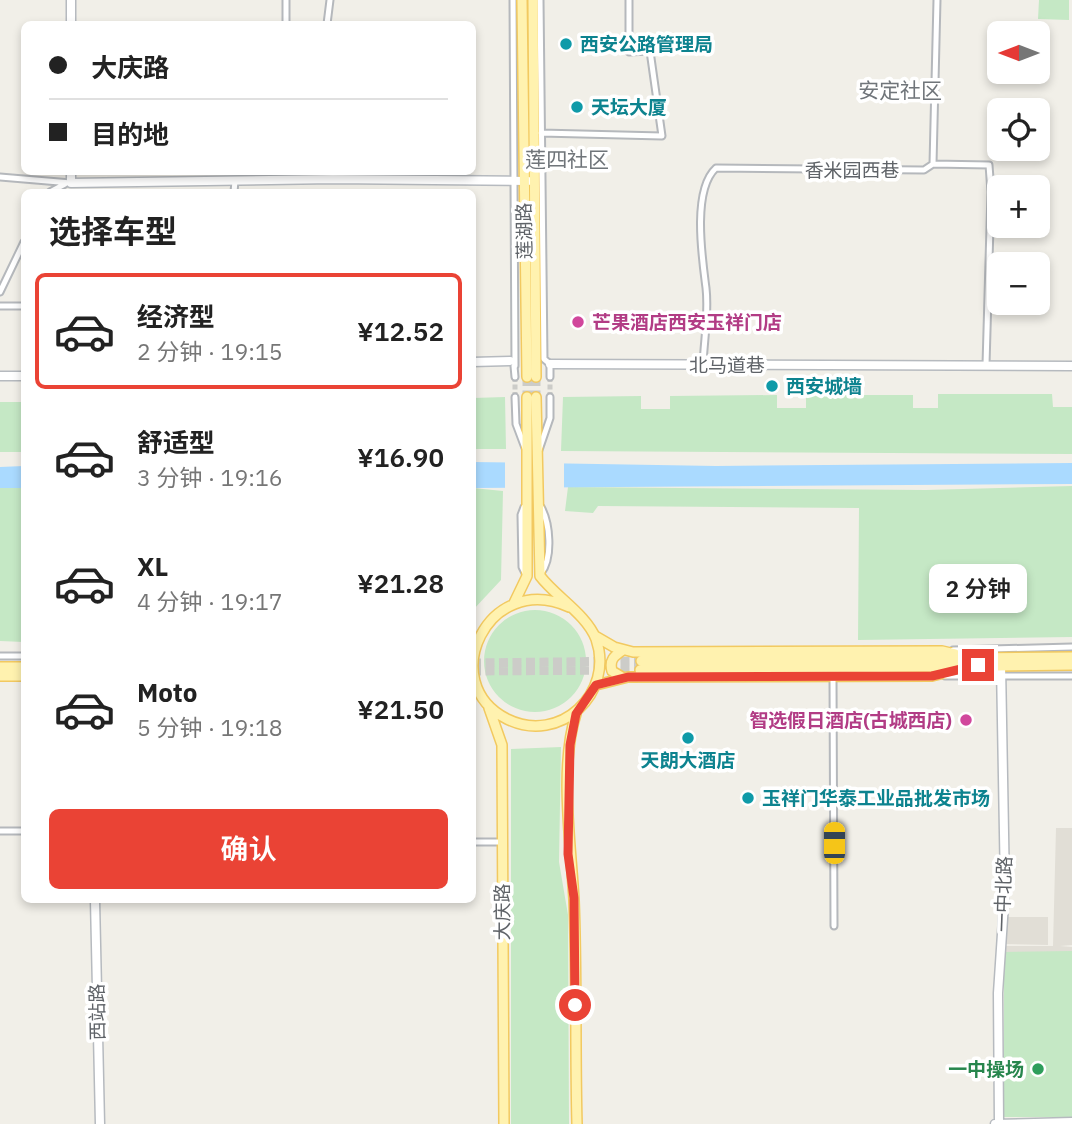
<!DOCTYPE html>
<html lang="zh">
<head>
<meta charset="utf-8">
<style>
  body { margin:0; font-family:"IBM Plex Sans","Noto Sans SC",sans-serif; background:#f2f2f2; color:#222; height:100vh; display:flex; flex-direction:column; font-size:26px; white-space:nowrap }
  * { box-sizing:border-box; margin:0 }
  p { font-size:23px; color:#767676 }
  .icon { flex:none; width:38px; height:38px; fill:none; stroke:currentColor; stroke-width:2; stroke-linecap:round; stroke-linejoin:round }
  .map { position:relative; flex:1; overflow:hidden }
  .panel { position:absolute; left:21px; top:189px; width:455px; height:714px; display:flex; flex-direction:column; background:#fff; border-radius:10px; box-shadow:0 4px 10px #0003 }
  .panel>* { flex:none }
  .banner { position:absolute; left:21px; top:21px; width:455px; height:154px; border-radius:10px; box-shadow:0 4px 10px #0003; display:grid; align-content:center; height:154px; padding:0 28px; background:#fff }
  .needle { width:46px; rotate:270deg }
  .fabs { position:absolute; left:987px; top:21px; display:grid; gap:14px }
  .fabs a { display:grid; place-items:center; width:63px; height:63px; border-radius:10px; background:#fff; box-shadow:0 4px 10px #0003; font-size:35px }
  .end { position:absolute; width:32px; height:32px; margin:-16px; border:9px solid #ea4335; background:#fff; box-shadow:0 0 0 4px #fff }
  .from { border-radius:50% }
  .bubble { position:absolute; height:49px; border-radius:10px; background:#fff; box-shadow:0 4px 10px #0003; font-size:23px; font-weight:600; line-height:49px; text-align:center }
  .car { position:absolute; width:21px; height:42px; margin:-21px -10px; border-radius:9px; box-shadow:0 0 5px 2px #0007; background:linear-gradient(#f5c518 24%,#345 0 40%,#f5c518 0 76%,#345 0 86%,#f5c518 0) }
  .banner b { display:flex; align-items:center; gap:24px; height:66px; font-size:26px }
  .banner b+b { border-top:2px solid #e0e0e0 }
  .banner i { width:18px; height:18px; background:#222 }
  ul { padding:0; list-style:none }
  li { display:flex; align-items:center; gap:21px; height:116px; margin:0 14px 10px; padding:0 14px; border:4px solid transparent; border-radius:10px }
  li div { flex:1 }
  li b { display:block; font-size:26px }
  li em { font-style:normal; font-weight:600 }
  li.current { border-color:#ea4335 }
  li>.icon { width:63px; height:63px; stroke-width:1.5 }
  h2 { padding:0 28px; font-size:32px; line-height:84px }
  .button { display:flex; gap:14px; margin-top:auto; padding:14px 28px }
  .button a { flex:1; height:80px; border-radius:10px; background:#ea4335; color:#fff; font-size:28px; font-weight:600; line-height:80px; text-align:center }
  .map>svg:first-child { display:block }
  .education { fill:#e1ded6 }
  .green { fill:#c5e8c5 }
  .water { fill:#aadaff }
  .pier { fill:#f1efe8 }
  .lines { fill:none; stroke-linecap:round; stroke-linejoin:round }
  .street-tunnel { stroke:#ccccc8; stroke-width:5; stroke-dasharray:5 2.5; stroke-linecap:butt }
  .primary-tunnel { stroke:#ccccc8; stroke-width:9; stroke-dasharray:9 4.5; stroke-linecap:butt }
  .street-casing { stroke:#b5b8bc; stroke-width:9 }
  .secondary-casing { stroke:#b6babf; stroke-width:11 }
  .primary-casing { stroke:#f2c960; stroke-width:12 }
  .street { stroke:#fff; stroke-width:5 }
  .secondary { stroke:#fff; stroke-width:8 }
  .primary { stroke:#fff2af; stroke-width:9 }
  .route { stroke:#ea4335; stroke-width:9 }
  .culture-dot { fill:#0f9aa8; stroke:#fff; stroke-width:2.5 }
  .hotel-dot { fill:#d1479c; stroke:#fff; stroke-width:2.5 }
  .leisure-dot { fill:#2e9e5b; stroke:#fff; stroke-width:2.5 }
  .labels { text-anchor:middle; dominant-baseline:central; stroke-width:7; stroke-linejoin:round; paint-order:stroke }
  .culture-label { font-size:19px; font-weight:bold; fill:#0d838f; stroke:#fff; text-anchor:start }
  .street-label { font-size:19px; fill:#5f6368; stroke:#fff }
  .hotel-label { font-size:19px; font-weight:bold; fill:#b23c85; stroke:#fff; text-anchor:start }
  .leisure-label { font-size:19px; font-weight:bold; fill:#27864d; stroke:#fff; text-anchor:end }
  .neighbourhood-label { font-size:21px; fill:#70757a; stroke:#fff }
</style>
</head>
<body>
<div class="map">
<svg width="1072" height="1124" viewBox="0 0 1072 1124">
  <rect width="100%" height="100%" fill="#f1efe8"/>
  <path class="education" d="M1056 828H1072V945L1060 946 1072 947V1117H1004V946H1053Z
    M1004 917H1048V945L1004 944Z"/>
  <path class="green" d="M1039 0H1069V20L1038 19Z
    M938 394H1052L1053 407H1072V454L561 451 563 397 641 396V409H670V396L777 395V408H806V395H913V408H938Z
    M505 397 506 449H473V398Z
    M24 402V452H0V402Z
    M1072 486V637L858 640 859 508 598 506 593 513 565 511 568 487 926 490Z
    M0 488H24V642L0 641Z
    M473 488 503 491 501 580 473 610Z
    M484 661a51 51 0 1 1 102 0a51 51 0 1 1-102 0Z
    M561 747 559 862 568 915 569 1124H511V749Z
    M1072 951V1117H1004V952Z"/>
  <path class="water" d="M472 462 716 466 1072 463V484L473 488Z
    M24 466V488H0V467Z"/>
  <path class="pier" d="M505 458H564V492H505Z"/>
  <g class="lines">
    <path class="street-tunnel" d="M515 377V397
      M550 377V397"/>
    <path class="primary-tunnel" d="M527 377V397
      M536 377V397
      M472 663 641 661
      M472 671 640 670"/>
    <defs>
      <path id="street" d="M513 0 515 366
        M540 0 544 359 550 364V377
        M286 24V0
        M327 24 330 0
        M541 133 662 136 650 51 629 52V0
        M933 164 937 0
        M0 177 71 183
        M50 192 65 184
        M234 192 235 181
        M0 292 24 242
        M0 306H24
        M703 365C704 340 709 313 706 288 702 257 692 190 716 168L924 170 933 164 989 165 991 192 986 365
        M514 366 515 377
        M515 397 516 424 525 448
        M539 450 550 418V397
        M524 507 521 515 522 567 525 573
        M541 507C550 523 553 558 541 573
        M953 650 1072 647
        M0 656H24
        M945 676H1072
        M833 677 834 926
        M0 831H24
        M472 842H502"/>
      <path id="secondary" d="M71 0V24
        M71 172V183L333 179 528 181
        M472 362 510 361
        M550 364 1072 366
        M0 376H24
        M95 900 100 1124
        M999 1122 998 993 1005 889 1001 665
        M995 1124 1072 1122"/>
      <path id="primary" d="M522 0 527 377
        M533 0 536 377
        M536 397 540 576C556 597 586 614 596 639 615 693 560 745 507 719 435 683 488 570 569 607
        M514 603 527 576V397
        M595 636 614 647 633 652 942 651 955 654
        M641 661 1072 657
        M0 667H24
        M640 670 1072 665
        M0 676H24
        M622 677 612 671C609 660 614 656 623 650
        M596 685 628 677 932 676 960 669
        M489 708 502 745 504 1124
        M576 714C559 767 571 844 574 900 577 974 575 1049 577 1124"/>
    </defs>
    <use href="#street" class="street-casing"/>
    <use href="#secondary" class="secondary-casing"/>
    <use href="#primary" class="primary-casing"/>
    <use href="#street" class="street"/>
    <use href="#secondary" class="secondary"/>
    <use href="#primary" class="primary"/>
  </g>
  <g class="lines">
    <path class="route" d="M575 1005 574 898 568 854 570 745 576 714 596 685 628 677 932 676 978 665"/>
  </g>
  <g class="culture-dot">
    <circle cx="566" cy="44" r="7"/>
    <circle cx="577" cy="107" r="7"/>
    <circle cx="772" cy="386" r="7"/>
    <circle cx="688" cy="738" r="7"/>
    <circle cx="748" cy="798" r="7"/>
  </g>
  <g class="hotel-dot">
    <circle cx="578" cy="322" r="7"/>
    <circle cx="966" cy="720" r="7"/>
  </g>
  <circle class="leisure-dot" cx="1038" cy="1069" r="7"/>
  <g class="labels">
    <g class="culture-label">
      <text x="580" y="44">西安公路管理局</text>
      <text x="591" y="107">天坛大厦</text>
      <text x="786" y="386">西安城墙</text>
      <text x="688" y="760" text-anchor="middle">天朗大酒店</text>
      <text x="762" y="798">玉祥门华泰工业品批发市场</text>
    </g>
    <g class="street-label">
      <text x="852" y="170">香米园西巷</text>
      <text transform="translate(524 231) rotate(-91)">莲湖路</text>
      <text x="727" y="365">北马道巷</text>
      <text transform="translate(1003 894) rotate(-88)">一中北路</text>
      <text transform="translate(502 912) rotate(-90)">大庆路</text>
      <text transform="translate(97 1012) rotate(-91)">西站路</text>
    </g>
    <g class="hotel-label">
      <text x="592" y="322">芒果酒店西安玉祥门店</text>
      <text x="952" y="720" text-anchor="end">智选假日酒店(古城西店)</text>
    </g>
    <g class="leisure-label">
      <text x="1024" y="1069">一中操场</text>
    </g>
    <g class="neighbourhood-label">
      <text x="900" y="90">安定社区</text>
      <text x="567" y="159">莲四社区</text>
    </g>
  </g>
</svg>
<div class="fabs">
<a><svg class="needle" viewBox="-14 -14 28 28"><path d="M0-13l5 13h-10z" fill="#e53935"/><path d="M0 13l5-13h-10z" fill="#767676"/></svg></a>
<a><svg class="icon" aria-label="locate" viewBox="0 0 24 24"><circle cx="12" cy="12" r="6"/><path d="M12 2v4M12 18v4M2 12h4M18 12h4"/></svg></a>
<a>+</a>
<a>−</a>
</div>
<i class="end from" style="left:575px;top:1005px"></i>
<i class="end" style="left:978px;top:665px"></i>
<div class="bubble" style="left:929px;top:564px;width:98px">2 分钟</div>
<i class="car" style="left:834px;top:843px;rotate:0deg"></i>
<div class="banner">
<b><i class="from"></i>大庆路</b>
<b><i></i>目的地</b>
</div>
<section class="panel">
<h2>选择车型</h2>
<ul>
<li class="current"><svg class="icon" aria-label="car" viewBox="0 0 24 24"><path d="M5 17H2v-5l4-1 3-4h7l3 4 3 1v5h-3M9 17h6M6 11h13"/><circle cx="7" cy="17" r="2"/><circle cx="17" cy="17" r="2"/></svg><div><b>经济型</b><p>2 分钟 · 19:15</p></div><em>¥12.52</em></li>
<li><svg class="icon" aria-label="car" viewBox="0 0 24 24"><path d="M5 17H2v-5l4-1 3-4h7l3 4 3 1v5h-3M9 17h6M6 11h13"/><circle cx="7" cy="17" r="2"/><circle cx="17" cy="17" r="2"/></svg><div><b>舒适型</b><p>3 分钟 · 19:16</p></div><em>¥16.90</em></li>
<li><svg class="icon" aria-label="car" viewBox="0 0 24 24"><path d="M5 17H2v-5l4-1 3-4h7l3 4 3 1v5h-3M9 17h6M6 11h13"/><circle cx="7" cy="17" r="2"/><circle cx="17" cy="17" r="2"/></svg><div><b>XL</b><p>4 分钟 · 19:17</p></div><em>¥21.28</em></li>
<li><svg class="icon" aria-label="car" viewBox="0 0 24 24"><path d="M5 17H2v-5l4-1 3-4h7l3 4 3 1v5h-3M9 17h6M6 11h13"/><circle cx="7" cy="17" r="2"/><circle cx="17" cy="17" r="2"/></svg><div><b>Moto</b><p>5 分钟 · 19:18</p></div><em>¥21.50</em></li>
</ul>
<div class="button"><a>确认</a></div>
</section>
</div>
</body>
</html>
